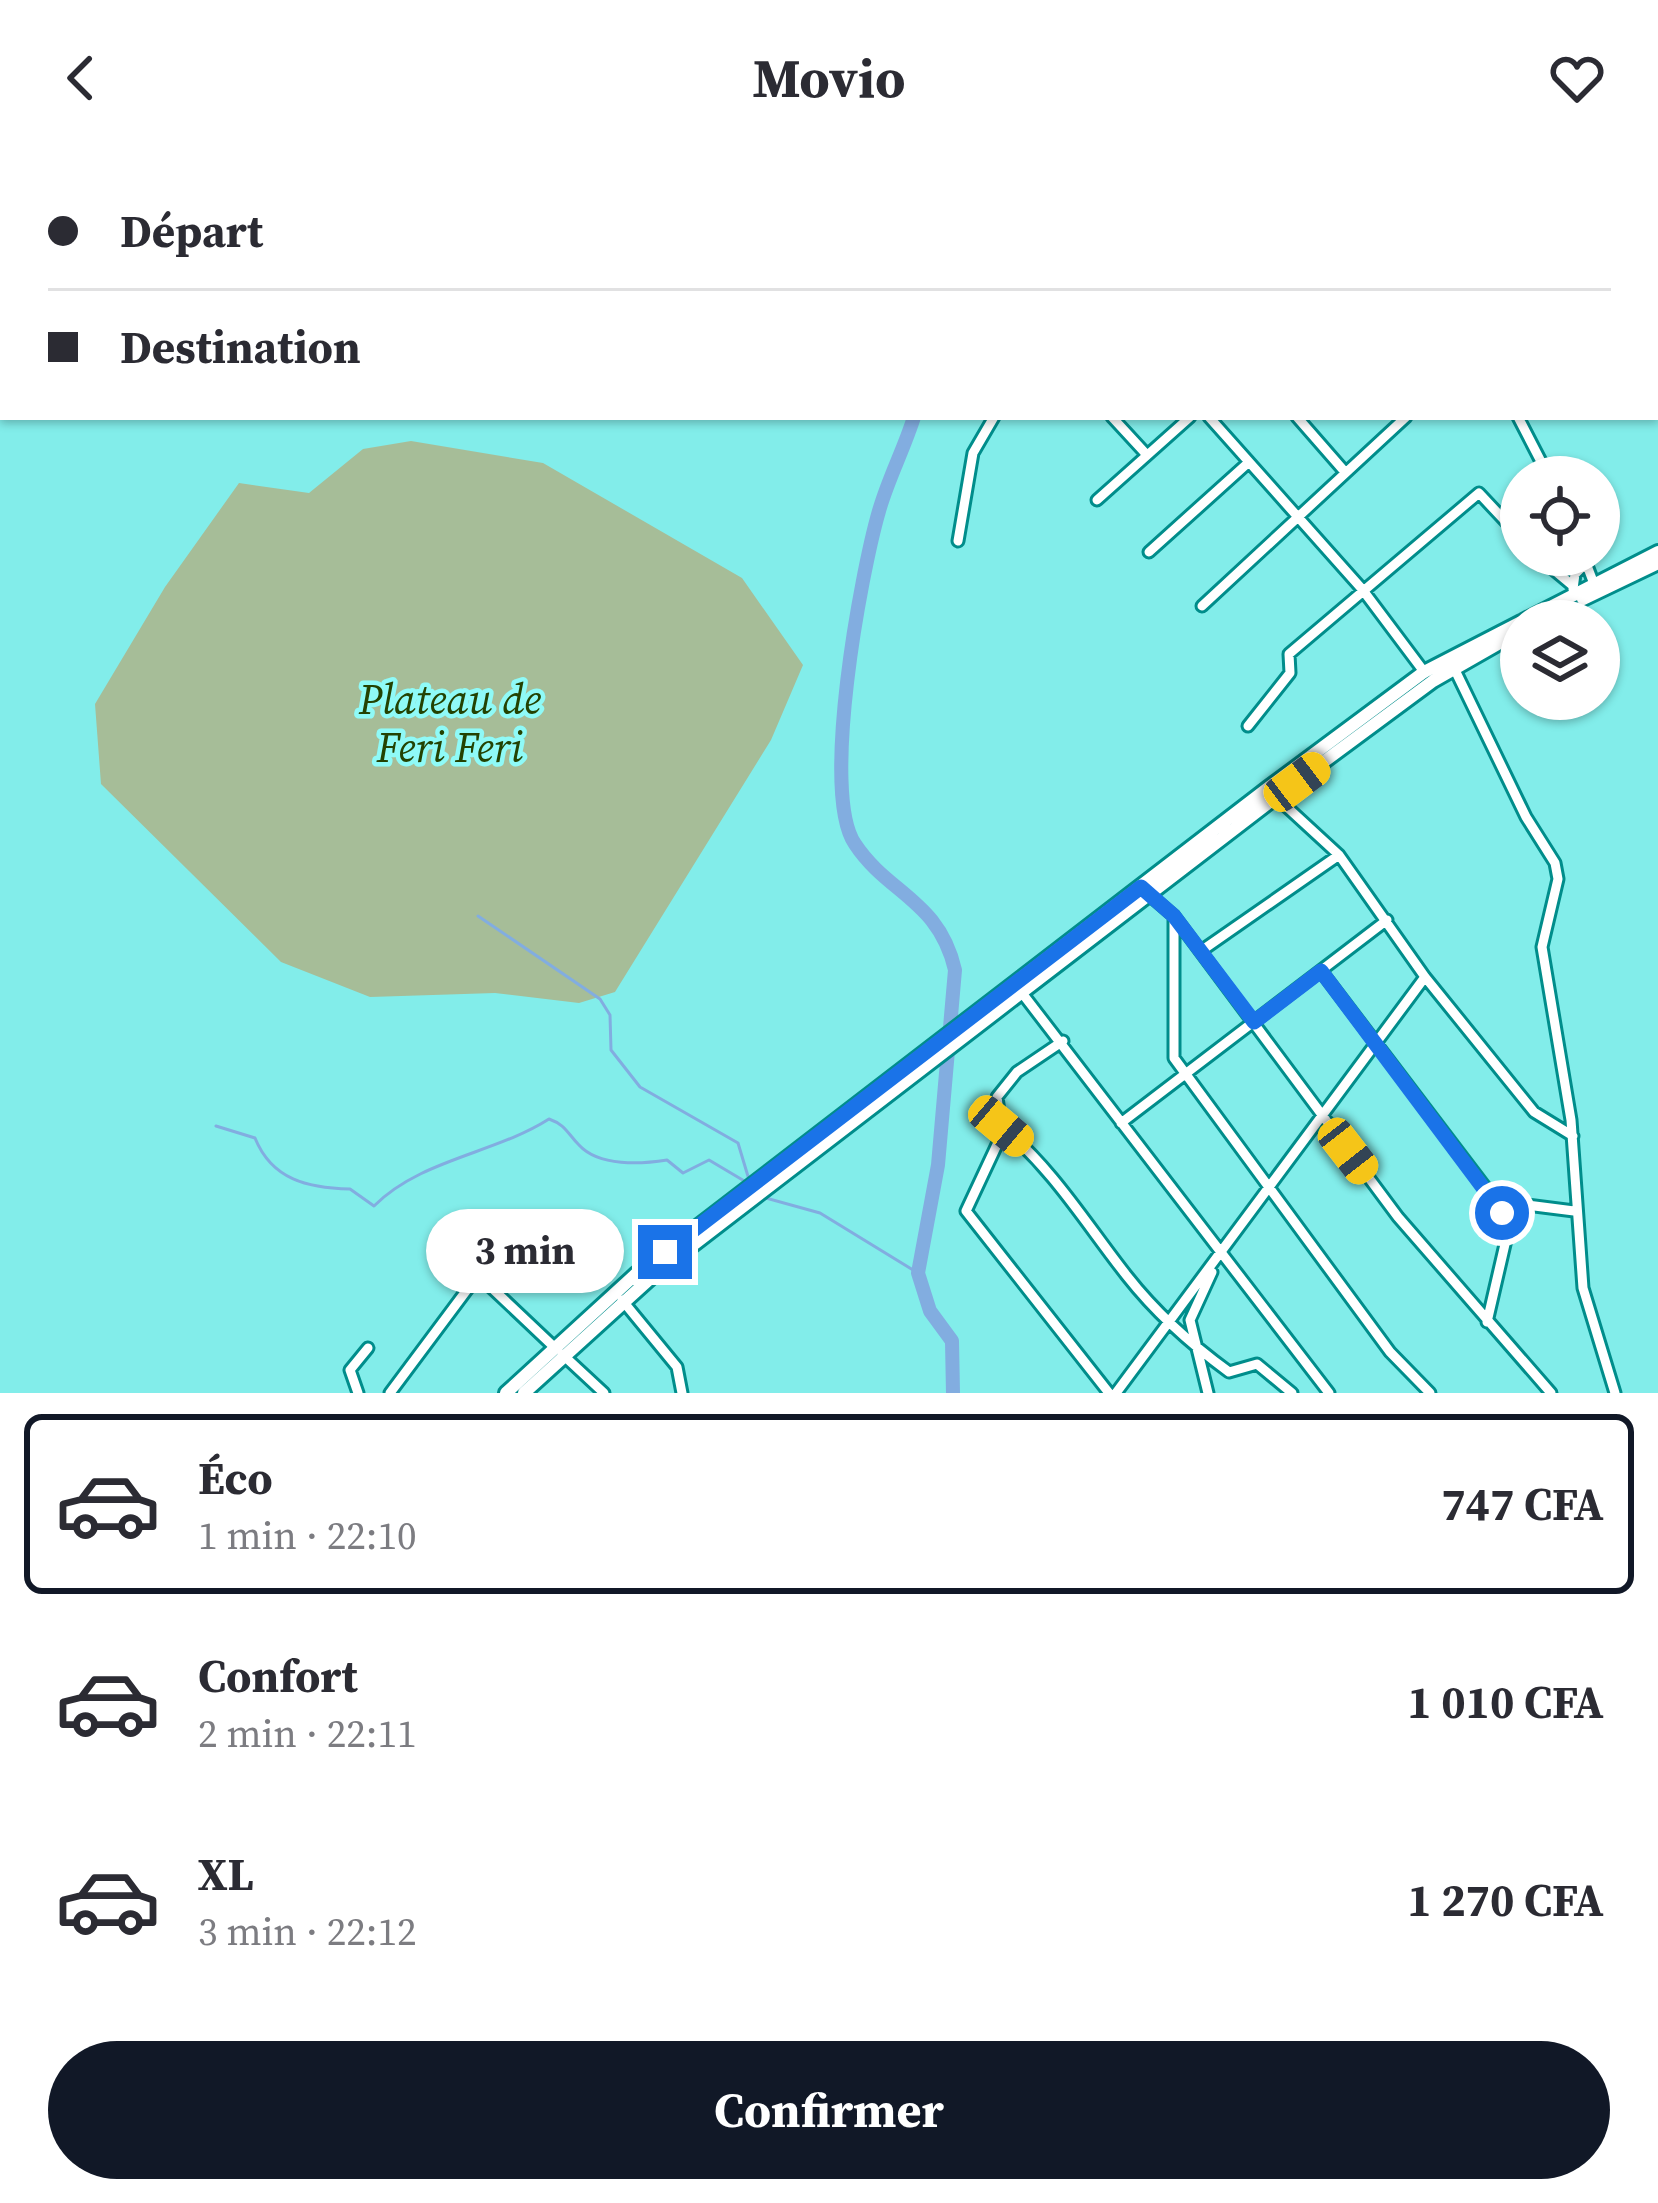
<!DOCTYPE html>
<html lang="fr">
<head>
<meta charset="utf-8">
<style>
  body { margin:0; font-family:"Source Serif 4",serif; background:#f2f2f3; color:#2b2b33; height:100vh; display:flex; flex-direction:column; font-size:45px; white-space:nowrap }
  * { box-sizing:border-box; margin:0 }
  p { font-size:39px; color:#7c7c81 }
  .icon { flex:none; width:66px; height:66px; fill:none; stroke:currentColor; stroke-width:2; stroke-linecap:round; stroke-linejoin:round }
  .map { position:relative; height:1237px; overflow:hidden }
  .drawer { display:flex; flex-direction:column; background:#fff; flex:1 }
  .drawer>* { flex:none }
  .top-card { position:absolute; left:0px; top:0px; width:1659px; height:264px; box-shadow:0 3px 9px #0004; display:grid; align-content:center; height:264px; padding:0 48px; background:#fff }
  .fabs { position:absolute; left:1500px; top:300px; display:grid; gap:24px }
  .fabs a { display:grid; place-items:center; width:120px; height:120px; border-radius:50%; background:#fff; box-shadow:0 3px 9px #0004; font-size:60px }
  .end { position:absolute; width:54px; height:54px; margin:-27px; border:15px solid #1a73e8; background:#fff; box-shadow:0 0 0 6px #fff }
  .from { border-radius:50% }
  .bubble { position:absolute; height:84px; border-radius:42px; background:#fff; box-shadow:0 3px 9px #0004; font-size:39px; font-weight:700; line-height:84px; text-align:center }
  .car { position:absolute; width:36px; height:72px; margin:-36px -18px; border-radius:15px; box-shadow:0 0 9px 3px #0007; background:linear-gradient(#f5c518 24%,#345 0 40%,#f5c518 0 76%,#345 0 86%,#f5c518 0) }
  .top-card b { display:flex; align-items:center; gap:42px; height:114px; font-size:45px }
  .top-card b+b { border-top:3px solid #e1e1e2 }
  .top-card i { width:30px; height:30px; background:#2b2b33 }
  ul { padding:21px 0 0; list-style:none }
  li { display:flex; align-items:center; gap:36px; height:180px; margin:0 24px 18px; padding:0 24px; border:6px solid transparent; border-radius:18px }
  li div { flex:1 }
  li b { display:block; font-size:45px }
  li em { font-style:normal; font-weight:700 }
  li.active { border-color:#111827 }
  li>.icon { width:108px; height:108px; stroke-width:1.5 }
  .cta { display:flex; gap:24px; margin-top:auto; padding:24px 48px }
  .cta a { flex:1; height:138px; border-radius:72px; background:#111827; color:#fff; font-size:48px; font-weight:700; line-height:138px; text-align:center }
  header { display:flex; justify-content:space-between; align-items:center; height:156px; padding:0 48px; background:#fff; font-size:54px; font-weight:700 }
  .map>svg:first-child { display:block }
  .green { fill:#a6bd98 }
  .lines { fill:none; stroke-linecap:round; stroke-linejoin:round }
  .stream { stroke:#82ade0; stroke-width:3 }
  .river { stroke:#82ade0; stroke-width:14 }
  .minor-casing { stroke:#008d8b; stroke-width:15 }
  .major-casing { stroke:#008d8b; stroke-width:18 }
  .minor { stroke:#fff; stroke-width:9 }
  .major { stroke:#fff; stroke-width:12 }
  .route { stroke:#1a73e8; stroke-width:15 }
  .labels { text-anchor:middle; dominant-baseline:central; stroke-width:9; stroke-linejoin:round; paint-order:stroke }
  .park-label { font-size:42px; font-style:italic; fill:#234202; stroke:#8ffaf7 }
</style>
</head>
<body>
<header><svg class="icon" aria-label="back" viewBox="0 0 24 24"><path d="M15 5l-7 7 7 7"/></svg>Movio<svg class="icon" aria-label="heart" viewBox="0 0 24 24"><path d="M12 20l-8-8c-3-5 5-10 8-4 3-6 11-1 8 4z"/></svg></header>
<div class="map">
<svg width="1658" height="1237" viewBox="0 0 1658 1237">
  <rect width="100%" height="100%" fill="#82edea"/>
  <path class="green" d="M411 285 543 307 742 422 803 509 771 584 615 836 579 847 495 837 370 841 281 806 101 628 95 548 165 431 239 327 309 337 363 293Z"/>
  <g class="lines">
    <path class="stream" d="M575 3 578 0
      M478 760 600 843 610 859 611 894 640 931 738 987 750 1027
      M216 970 255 982C272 1024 308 1032 350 1033L374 1050C421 1003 494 998 549 963 566 969 567 977 579 989 599 1011 642 1008 667 1004L683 1017 709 1004 746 1026
      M762 1041 820 1057 918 1117"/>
    <path class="river" d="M735 0 737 3
      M914 261C904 293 888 323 879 355 861 417 820 637 855 688 888 738 939 744 955 814L938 1009 918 1117 930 1155 952 1185 953 1237"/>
    <defs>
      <path id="minor" d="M1263 0 1266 3
        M1357 0 1360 3
        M1452 0 1455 3
        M1546 0 1548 3
        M859 3V0
        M928 3 929 0
        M1000 3 1001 0
        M1070 3V0
        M1153 3 1156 0
        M1281 3 1284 0
        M1475 3 1478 0
        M1623 3 1629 0
        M1656 65 1658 64
        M1112 261 1147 299
        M1209 261 1362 433 1425 517
        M1297 261 1345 316
        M1518 261 1549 321
        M1097 344 1190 261
        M958 385 973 297 994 261
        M1149 396 1249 306
        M1536 399 1572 429
        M1583 399 1594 428
        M1573 433 1575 418 1586 407
        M1202 450 1406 261
        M1454 512 1526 661 1555 707 1558 723 1542 791 1571 964 1583 1132 1615 1237
        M1248 570 1290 517 1289 498 1479 337 1521 382
        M1276 641 1339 699 1425 821 1534 956 1573 980
        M1145 735 1174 760 1398 1061 1551 1237
        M1174 760V902L1390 1196 1430 1237
        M1201 795 1339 699
        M1321 815 1489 1036 1509 1071 1487 1166
        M1022 837 1329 1237
        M1063 885 1017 916 997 941 1002 978 966 1055 1109 1237
        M1121 967 1387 764
        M1001 970C1054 1014 1086 1068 1127 1120 1156 1157 1192 1189 1229 1216L1257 1208 1292 1237
        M1493 1038 1511 1047 1574 1055
        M622 1144 677 1211 682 1237
        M562 1198 604 1237
        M358 1237 350 1214 368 1192
        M390 1237 478 1119 553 1190
        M1116 1237 1425 821
        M1208 1237 1190 1164 1212 1116"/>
      <path id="major" d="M1583 443 1658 407
        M1523 465 1658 396
        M506 1237 636 1118 1268 632 1424 516 1521 466
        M524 1237 654 1119 1276 641 1433 525 1517 477"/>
    </defs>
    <use href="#minor" class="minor-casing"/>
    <use href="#major" class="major-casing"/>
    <use href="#minor" class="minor"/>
    <use href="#major" class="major"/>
  </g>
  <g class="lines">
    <path class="route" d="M665 1096 1141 731 1174 760 1254 866 1321 815 1502 1057"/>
  </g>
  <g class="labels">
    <g class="park-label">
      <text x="450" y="543">Plateau de<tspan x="450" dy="48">Feri Feri</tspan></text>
    </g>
  </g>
</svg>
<div class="fabs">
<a><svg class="icon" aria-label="locate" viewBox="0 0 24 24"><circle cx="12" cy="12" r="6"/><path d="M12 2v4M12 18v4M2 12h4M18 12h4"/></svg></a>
<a><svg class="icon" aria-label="layers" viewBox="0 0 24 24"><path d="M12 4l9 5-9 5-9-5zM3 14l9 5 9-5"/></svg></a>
</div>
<i class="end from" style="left:1502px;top:1057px"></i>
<i class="end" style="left:665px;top:1096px"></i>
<div class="bubble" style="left:426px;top:1053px;width:198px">3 min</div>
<i class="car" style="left:1297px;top:626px;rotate:53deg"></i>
<i class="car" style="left:1001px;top:970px;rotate:130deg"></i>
<i class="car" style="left:1348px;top:995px;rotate:142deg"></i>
<div class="top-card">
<b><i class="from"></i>Départ</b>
<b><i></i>Destination</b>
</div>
</div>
<section class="drawer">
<ul>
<li class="active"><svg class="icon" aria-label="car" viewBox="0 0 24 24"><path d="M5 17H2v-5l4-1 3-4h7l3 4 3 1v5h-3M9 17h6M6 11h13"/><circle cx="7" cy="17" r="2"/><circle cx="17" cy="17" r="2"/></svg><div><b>Éco</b><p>1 min · 22:10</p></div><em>747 CFA</em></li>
<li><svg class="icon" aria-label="car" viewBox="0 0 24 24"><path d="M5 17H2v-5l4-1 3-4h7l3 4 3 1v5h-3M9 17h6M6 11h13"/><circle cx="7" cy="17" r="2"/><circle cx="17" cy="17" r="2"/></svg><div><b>Confort</b><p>2 min · 22:11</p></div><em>1 010 CFA</em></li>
<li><svg class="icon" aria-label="car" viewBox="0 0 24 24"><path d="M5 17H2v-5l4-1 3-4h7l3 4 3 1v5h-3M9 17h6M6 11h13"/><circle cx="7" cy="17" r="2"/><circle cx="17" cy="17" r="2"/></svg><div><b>XL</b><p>3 min · 22:12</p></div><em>1 270 CFA</em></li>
</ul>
<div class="cta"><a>Confirmer</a></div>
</section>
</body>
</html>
